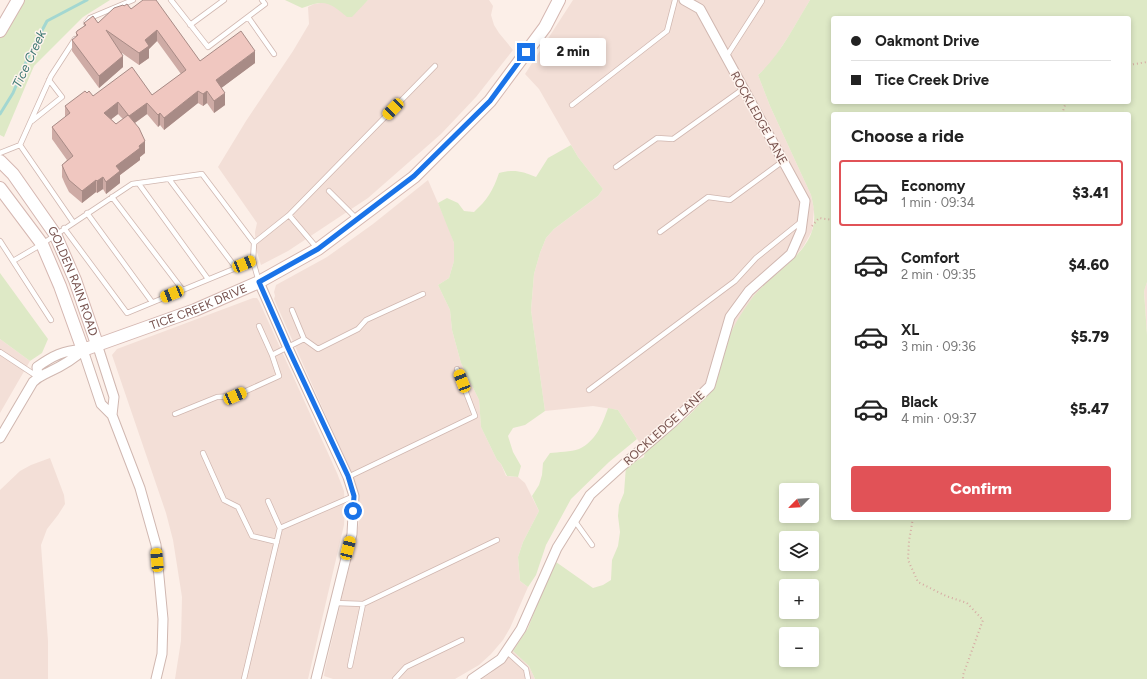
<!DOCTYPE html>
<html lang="en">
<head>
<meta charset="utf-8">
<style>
  body { margin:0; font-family:Figtree,sans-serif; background:#f2f2f2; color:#222; height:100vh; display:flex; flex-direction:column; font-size:15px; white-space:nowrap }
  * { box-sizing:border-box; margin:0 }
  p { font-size:13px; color:#767676 }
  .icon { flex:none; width:22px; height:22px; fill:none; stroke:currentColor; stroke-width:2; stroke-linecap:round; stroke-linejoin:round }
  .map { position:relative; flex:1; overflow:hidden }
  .drawer { position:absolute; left:831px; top:112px; width:300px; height:408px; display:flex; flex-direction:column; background:#fff; border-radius:4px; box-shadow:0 2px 6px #0003 }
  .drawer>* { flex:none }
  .hud { position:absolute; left:831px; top:16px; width:300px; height:88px; border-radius:4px; box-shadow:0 2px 6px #0003; display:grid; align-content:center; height:88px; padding:0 20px; background:#fff }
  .needle { width:26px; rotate:246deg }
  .controls { position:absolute; left:779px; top:483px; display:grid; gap:8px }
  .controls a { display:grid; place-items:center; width:40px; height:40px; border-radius:4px; background:#fff; box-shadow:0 2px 6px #0003; font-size:20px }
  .end { position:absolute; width:18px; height:18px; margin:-9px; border:5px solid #1a73e8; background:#fff; box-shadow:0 0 0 2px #fff }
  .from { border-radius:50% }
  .bubble { position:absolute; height:28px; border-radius:4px; background:#fff; box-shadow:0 2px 6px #0003; font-size:13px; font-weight:800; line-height:28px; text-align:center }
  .car { position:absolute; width:12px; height:24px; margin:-12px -6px; border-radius:5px; box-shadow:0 0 3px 1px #0007; background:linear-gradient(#f5c518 24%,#345 0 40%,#f5c518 0 76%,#345 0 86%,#f5c518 0) }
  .hud b { display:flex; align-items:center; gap:14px; height:38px; font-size:15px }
  .hud b+b { border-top:1px solid #e0e0e0 }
  .hud i { width:10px; height:10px; background:#222 }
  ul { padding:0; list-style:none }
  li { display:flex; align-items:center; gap:12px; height:66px; margin:0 8px 6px; padding:0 12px; border:2px solid transparent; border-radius:4px }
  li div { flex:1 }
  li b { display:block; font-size:15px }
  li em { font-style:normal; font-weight:800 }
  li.on { border-color:#e15257 }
  li>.icon { width:36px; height:36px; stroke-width:1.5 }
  h2 { padding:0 20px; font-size:18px; line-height:48px }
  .button { display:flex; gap:8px; margin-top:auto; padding:8px 20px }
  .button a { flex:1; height:46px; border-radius:4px; background:#e15257; color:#fff; font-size:16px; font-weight:800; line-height:46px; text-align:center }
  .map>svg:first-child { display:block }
  .residential { fill:#f3dfd7 }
  .green { fill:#dee9c6; fill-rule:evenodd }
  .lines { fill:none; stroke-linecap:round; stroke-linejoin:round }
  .stream { stroke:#a3d7d1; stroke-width:3 }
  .lane-casing { stroke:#d0b7b0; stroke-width:6 }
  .street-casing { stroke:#d0b7b0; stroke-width:11 }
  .secondary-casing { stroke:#d5b7b1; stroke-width:14 }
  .path { stroke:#d6aaa3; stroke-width:2; stroke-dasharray:1 3; stroke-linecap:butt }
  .lane { stroke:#fff; stroke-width:4.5 }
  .street { stroke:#fff; stroke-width:9 }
  .secondary { stroke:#fff; stroke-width:12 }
  .wall { fill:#ceaba5; fill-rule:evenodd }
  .shaded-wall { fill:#a88b86 }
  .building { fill:#f0c7c0; stroke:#a88b86 }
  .route { stroke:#1a73e8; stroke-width:5 }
  .labels { text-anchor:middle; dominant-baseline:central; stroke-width:3; stroke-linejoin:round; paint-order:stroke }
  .street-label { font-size:12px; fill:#75504c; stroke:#fef4ee }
  .water-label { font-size:13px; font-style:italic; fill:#407a75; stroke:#fef4ee }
</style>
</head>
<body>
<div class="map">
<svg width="1147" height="679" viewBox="0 0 1147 679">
  <rect width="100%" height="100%" fill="#fcefe8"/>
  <path class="residential" d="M368 0H489L493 6 491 15 494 25 499 33 513 50 476 97 441 134 368 198 288 251 261 265 256 249 255 232 257 223 218 167 246 121 293 51 309 24 308 7 314 4 327 2 334 6 348 17Z
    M573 0H810L790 34 771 63 758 75 770 106 811 195 814 209 812 231 803 247 793 259 778 272 720 368 709 393 699 406 645 451 618 410 593 406 545 411 531 310 534 274 540 253 546 238 554 229 598 196 603 189 578 157 539 89 525 74Z
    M428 180 448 226 454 243V261L449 278 438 285 450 310 452 330 461 363 479 400 481 427 497 460 501 464 506 476 518 477 525 483 539 511 523 542 518 557 520 581 528 587 510 628 503 640 491 654 479 665 455 679H333L324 676 325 669 356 539 360 516 359 496 355 481 274 299 275 296 274 292 276 285 327 257 373 224Z
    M1147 282V335L1144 290Z
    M253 298H257L259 301 337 473 344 491 345 508 344 525 308 679H175L181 641 182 597 173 540 166 513 112 355 117 349Z
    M0 339 30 361 0 413Z
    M50 458 64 495 65 504 58 515 47 529 41 545 48 641V679H0V490L20 471 31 465Z
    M513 651 529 666 535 679H482L491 673Z"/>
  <path class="green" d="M22 0H110L83 17 34 66 4 137 0 135V38L17 12Z
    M285 0H368L352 17H347C337 9 329 0 314 4 310 5 306 7 302 8Z
    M810 0H1147V282L1144 291 1147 335V679H535L529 666 513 651 528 628 539 600 556 562 593 588 603 585 611 580 612 560 618 546 620 532 618 516 619 505 624 493 626 466 644 457 645 451C666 433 692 417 708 394 721 377 722 355 730 335 735 323 743 311 750 301 767 277 803 259 812 231 816 219 814 207 811 195L770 106 758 75C781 54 794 26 810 0ZM833 18H1129V102H833ZM833 114H1129V518H833ZM786 490H812V516H786ZM786 538H812V564H786ZM786 586H812V612H786ZM786 634H812V660H786Z
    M571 145 578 157 603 189 598 196 554 229 546 238 540 253 534 274 531 310 545 411 525 425 513 428 508 436 513 452 521 466 518 477 507 476 501 464 497 460 481 427 479 400 461 363 452 330 450 310 438 285 449 278 454 261V243L438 203 447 198 458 203 464 211 474 212C487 200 493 191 499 173 514 169 522 171 536 177L548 158Z
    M0 273 48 339 42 353 30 361 0 339Z
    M608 408 618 410 637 439 609 462 571 499 546 545 536 575 528 587 520 581 518 557 523 542 539 511 532 496 539 485 542 475 543 463 550 453C558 452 571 452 579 449 596 441 602 425 608 408Z"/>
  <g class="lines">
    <path class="stream" d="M0 114 13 93 29 55 47 21 87 0"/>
    <defs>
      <path id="lane" d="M171 0 208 47 265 4 262 0
        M248 17 274 54
        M86 23 90 18 133 0
        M190 25 224 0
        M726 57 762 1
        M572 105 667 31 675 0
        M32 121 62 97 49 80
        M20 145 51 76 75 39
        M0 153 20 145 73 222
        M616 167 657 138 673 139 743 89
        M169 179 236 268
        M139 184 208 279
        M329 191 356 218
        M112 197 182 289
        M87 213 152 302
        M289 215 317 248
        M64 228 127 313 253 261 259 282
        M660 232 708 197 730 200 783 161
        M0 241 51 320
        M254 243 289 215 435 66
        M13 261 42 244 132 184 202 174 254 243 253 261
        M292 310 304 339
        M259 326 272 355
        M0 352 38 377
        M589 390 735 281 756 258 802 221
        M175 414 217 397 235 396 279 376 272 355 304 339 318 349 358 329 366 320 423 294
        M203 453 224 500 238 507 252 536 277 542
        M348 477 475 416 457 369
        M268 501 280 528
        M574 520 592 545
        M335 603 363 604 497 540
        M506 651 526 669 528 679
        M350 666 363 604
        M244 679 280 528 354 496
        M395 679 406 667 462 640"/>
      <path id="street" d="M259 282 288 348 348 477 354 496 352 534 316 679
        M97 344 114 397 112 415
        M83 350 101 404 112 415 140 488 156 545 163 619 162 654 156 679
        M38 377 37 367C51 357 65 349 83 350
        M0 438 33 382C38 377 41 376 47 373 60 367 73 360 83 350
        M472 679 501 659 521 629 557 548 590 495 623 465 673 422 710 386 730 317 749 291 791 254 801 231 805 201 700 9 684 0"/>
      <g id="secondary">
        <path d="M0 31 18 0"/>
        <path id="s1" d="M0 161 13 174 55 234 75 280 97 344"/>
        <path id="s2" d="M0 188 42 244 60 286 83 350 195 310 259 282 318 249 414 177 490 101 545 27 559 0"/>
      </g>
    </defs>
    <use href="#lane" class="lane-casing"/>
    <use href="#street" class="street-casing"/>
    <use href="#secondary" class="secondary-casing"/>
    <path class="path" d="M1129 65 1147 62
      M1062 114 1066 102
      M812 226 819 218 833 220
      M913 518 909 541 908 560 918 582 946 596 967 603 983 620 963 675V679"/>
    <use href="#lane" class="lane"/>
    <use href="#street" class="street"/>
    <use href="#secondary" class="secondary"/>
  </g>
  <path class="wall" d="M124 6 131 9 200 61 255 63 221 88 225 105 214 113 207 103 203 106 198 103 164 130 160 125 158 127 147 114 135 123 145 153 140 157V160L120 175V183L106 194 103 189 97 193 96 192 82 203 69 192 65 184 62 177V165L67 160 52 139V127L65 117V106L87 93 93 96 152 95 181 74 157 41 149 49V58L139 65 122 53 123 67 99 88 72 51V40L76 37V33L84 26V23H98ZM118 114 123 119 116 124 111 119Z"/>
  <path class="shaded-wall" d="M157 30V41L149 49V58L139 65V53L145 40Z
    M255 51V63L216 92V80Z
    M123 56V67L99 88V76Z
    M198 91V103L164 130V118Z
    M207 91V103L203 106V94Z
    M225 93V105L214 113V101Z
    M118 102V114L104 125V113Z
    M147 103V114L129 127V116Z
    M160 113V125L158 127V115Z
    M145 141V153L140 157V160L120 175V183L106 194V182L116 166 139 146Z
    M103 177V189L97 193V181Z
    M96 180V192L82 203V191Z"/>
  <path class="building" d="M143 0H156L200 61 241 31 255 51 216 80 225 93 214 101 207 91 203 94 198 91 164 118 160 113 158 115 147 103 129 116 118 102 104 113 116 124 128 115 139 128 145 141 139 146 140 148 116 166 120 171 106 182 103 177 97 181 96 180 82 191 69 180 65 172 62 165 73 156 52 127 70 113 65 106 85 91 87 93 89 91 93 96 132 67 152 95 186 70 157 30 145 40 149 46 139 53 106 30 123 56 99 76 72 40 78 35 76 33 77 31 86 25 84 23 93 16 98 23 114 8 123 5 124 6 127 4 131 9Z"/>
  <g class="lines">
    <path class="route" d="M353 511 354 496 348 476 288 348 259 282 318 249 414 176 490 101 526 52"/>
  </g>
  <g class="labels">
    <g class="street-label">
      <text transform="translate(759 118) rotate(61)">ROCKLEDGE LANE</text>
      <text stroke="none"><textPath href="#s1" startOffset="142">GOLDEN RAIN ROAD</textPath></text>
      <text stroke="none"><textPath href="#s2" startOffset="307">TICE CREEK DRIVE</textPath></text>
      <text transform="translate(664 428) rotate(-42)">ROCKLEDGE LANE</text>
    </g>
    <g class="water-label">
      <text transform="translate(29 59) rotate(-65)">Tice Creek</text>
    </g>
  </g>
</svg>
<div class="controls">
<a><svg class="needle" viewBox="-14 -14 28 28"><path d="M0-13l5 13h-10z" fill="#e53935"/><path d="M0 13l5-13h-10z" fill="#767676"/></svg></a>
<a><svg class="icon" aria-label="layers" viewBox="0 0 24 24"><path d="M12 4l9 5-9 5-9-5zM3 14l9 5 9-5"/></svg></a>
<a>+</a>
<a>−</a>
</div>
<i class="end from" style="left:353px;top:511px"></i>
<i class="end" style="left:526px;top:52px"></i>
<div class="bubble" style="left:540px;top:38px;width:66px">2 min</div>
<i class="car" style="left:393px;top:109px;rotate:224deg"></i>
<i class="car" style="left:244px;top:264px;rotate:68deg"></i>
<i class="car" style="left:172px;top:294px;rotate:248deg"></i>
<i class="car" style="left:462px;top:381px;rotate:339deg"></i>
<i class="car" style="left:235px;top:396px;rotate:66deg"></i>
<i class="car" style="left:348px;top:548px;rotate:14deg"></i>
<i class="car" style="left:157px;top:560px;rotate:355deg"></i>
<div class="hud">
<b><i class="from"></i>Oakmont Drive</b>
<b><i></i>Tice Creek Drive</b>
</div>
<section class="drawer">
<h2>Choose a ride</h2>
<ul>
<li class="on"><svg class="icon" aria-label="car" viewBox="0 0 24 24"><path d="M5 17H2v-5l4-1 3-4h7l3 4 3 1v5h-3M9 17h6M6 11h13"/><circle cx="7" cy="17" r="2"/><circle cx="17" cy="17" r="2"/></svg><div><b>Economy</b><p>1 min · 09:34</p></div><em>$3.41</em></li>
<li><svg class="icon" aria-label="car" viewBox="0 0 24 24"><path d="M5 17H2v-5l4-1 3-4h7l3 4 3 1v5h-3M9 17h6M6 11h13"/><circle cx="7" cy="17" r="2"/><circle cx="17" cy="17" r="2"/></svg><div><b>Comfort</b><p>2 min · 09:35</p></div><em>$4.60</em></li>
<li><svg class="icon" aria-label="car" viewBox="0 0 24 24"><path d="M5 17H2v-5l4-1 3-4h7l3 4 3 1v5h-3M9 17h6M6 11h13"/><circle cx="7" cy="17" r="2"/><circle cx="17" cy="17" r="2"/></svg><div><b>XL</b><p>3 min · 09:36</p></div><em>$5.79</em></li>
<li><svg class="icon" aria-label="car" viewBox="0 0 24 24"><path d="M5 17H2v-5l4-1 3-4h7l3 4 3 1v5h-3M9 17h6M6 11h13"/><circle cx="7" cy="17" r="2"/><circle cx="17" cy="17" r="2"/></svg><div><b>Black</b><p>4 min · 09:37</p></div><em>$5.47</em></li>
</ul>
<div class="button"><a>Confirm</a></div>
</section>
</div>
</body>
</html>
